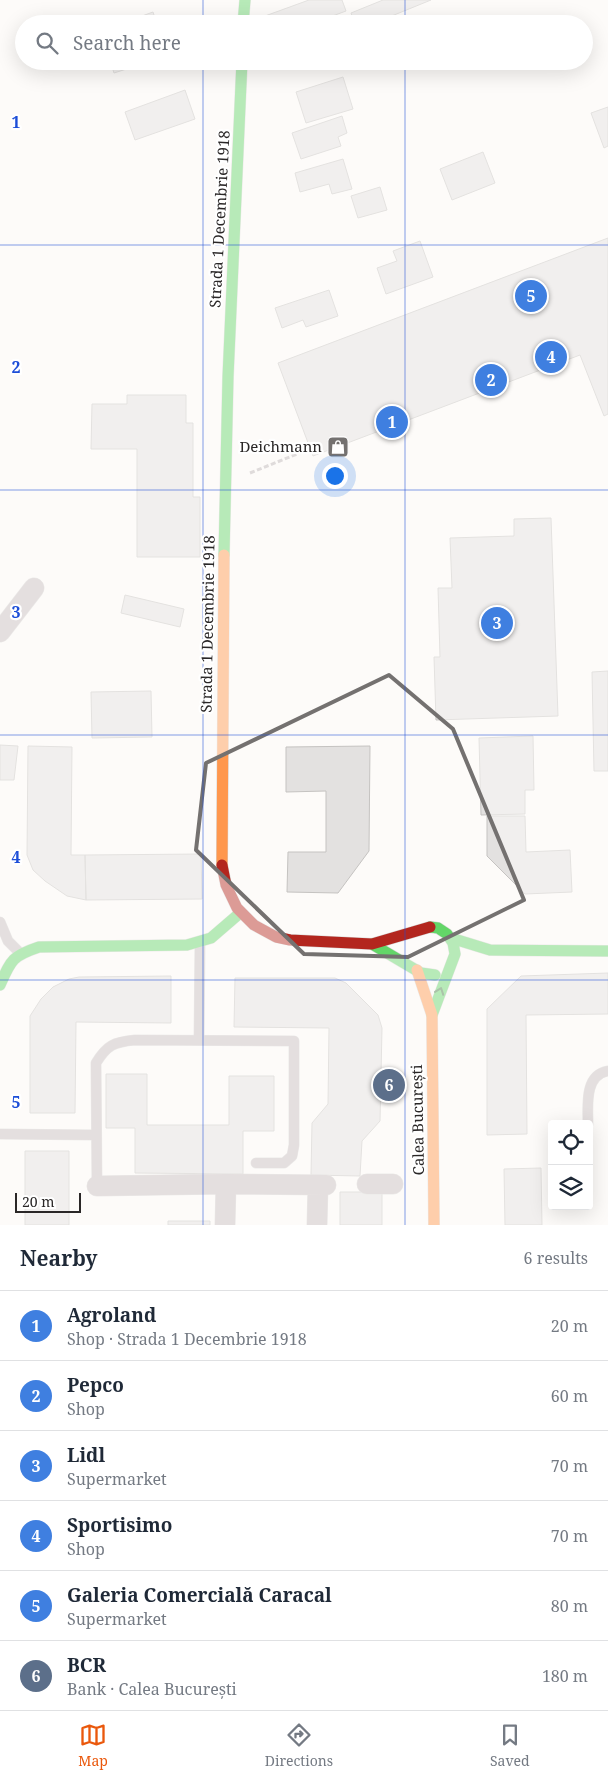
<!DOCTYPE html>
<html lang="en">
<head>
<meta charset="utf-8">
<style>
	:root { --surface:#fff; --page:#f2f2f3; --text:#1f2937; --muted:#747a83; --line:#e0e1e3; --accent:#ea580c }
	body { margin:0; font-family:"Noto Serif",serif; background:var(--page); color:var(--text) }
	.controls { position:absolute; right:15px; bottom:15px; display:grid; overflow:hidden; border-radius:5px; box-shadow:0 5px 20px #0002 }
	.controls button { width:45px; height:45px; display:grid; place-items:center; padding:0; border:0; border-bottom:1px solid var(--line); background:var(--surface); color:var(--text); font:25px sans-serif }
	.scale { position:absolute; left:15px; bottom:12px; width:66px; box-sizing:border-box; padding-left:5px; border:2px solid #2a2727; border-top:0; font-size:14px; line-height:18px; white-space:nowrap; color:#2a2727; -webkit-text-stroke:4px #fff; paint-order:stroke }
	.you { position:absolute; left:334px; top:475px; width:18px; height:18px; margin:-12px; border:4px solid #fff; border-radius:50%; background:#1a73e8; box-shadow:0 0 0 8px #1a73e833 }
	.badge { display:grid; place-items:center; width:32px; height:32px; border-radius:50%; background:var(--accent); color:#fff; font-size:16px; font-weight:700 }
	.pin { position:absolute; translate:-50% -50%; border:2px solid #fff; box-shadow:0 1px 5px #0006 }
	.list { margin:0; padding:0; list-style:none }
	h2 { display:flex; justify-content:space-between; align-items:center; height:65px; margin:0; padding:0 20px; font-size:21px }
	h2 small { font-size:16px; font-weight:400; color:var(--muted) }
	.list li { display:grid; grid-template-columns:32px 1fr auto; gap:15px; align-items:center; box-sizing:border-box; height:70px; padding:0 20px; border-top:1px solid var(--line) }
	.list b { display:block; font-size:19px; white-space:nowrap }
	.list p { margin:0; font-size:16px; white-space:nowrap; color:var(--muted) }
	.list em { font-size:16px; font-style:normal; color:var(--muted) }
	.icon { flex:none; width:28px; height:28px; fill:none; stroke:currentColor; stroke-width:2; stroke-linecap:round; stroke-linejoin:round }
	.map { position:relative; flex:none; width:608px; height:1225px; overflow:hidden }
	.search { position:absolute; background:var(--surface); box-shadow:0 5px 20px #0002; left:15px; right:15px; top:15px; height:55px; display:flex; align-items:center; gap:12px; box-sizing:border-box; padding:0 18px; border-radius:28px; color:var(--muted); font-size:19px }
	.sheet { height:485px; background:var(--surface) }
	nav { display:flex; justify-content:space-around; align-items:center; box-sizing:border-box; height:70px; border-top:1px solid var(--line); background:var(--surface); font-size:14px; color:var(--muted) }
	nav a { display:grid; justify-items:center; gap:2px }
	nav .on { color:var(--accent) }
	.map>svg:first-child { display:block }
	.building { fill:#e3e1e0; stroke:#c5c3c1 }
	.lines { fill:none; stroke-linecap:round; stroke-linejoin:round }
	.lane-casing { stroke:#d6d5d4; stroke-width:11 }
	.street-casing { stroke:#d6d5d4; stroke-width:21 }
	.fast-casing { stroke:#d6d5d4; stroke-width:12 }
	.slow-casing { stroke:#d6d5d4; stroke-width:12 }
	.jam-casing { stroke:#d6d5d4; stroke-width:12 }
	.path { stroke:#bbb4b5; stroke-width:3; stroke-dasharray:5 2.5; stroke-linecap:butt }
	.lane { stroke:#c6bcbe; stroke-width:10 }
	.street { stroke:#c6bcbe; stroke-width:20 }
	.fast { stroke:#63d668; stroke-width:11 }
	.slow { stroke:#ff974d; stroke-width:11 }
	.jam { stroke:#b3261e; stroke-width:11 }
	.oneway { stroke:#467e48 }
	.marked { fill:none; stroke:#747170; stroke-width:4; stroke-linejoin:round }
	.grid { fill:none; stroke:#1d4ed8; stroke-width:1; stroke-opacity:0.55 }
	.labels { text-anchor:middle; stroke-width:4.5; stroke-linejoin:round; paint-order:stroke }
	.street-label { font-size:15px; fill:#2a2727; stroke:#fff }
	.poi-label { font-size:15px; fill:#2a2727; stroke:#fff; text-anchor:end }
	.grid-label { font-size:16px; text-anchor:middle; font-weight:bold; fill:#1d4ed8; stroke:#fff; stroke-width:4.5; stroke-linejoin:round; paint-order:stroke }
</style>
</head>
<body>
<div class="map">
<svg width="608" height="1225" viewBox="0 0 608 1225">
	<rect width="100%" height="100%" fill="#fdfbf9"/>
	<path class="building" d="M 309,0 L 342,0 L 346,11 L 311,24 L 268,24 L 265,16 Z
		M 383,0 L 431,0 L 372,24 L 355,24 L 351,13 Z
		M 153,12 L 157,24 L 120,24 Z
		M 110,61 L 137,61 L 139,65 L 114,73 Z
		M 343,77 L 353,109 L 306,123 L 296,92 Z
		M 185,90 L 195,119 L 135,140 L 125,112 Z
		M 608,107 L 608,146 L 604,148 L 591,113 Z
		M 342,116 L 347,133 L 338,137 L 341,146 L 301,159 L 292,133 Z
		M 483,152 L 495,183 L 452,200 L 440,169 Z
		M 343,159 L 352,189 L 332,194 L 329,184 L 300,192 L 295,173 Z
		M 380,187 L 387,210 L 358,218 L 351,196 Z
		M 608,238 L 608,414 L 604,416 L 580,355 L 313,456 L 278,363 Z
		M 420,241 L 433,277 L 386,294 L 377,268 L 397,261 L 393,251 Z
		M 329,290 L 338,316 L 306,327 L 303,320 L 282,328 L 275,308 Z
		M 127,395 L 186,395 L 186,423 L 193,423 L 193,497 L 200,497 L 200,557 L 137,557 L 137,449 L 91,449 L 92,404 L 127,404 Z
		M 551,518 L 558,716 L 436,720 L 434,657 L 440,657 L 438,588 L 452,588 L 450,538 L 514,536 L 514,519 Z
		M 125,595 L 184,609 L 180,627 L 121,613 Z
		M 608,671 L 608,771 L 594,771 L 592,672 Z
		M 151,691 L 152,737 L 92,738 L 91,692 Z
		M 533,736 L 534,790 L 525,790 L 525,814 L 481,815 L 479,738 Z
		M 0,745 L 18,746 L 14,780 L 0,780 Z
		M 28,746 L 72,747 L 71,855 L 85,855 L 86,900 L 67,896 L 45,881 L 33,870 L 27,855 Z
		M 370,746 L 369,851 L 338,893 L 287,892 L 288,852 L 326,852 L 326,791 L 286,792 L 286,747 Z
		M 487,816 L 525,816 L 526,852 L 570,850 L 572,892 L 525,894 L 487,856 Z
		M 201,854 L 202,899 L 86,900 L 85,855 Z
		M 608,973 L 608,1014 L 526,1015 L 527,1134 L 487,1135 L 487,1009 L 521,976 Z
		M 171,976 L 171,1023 L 76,1022 L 75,1113 L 30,1113 L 30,1016 L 41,999 L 53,987 L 69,979 L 79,977 Z
		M 235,978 L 335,978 L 346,983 L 378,1015 L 382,1028 L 380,1121 L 362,1141 L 360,1176 L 311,1175 L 312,1123 L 328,1104 L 329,1028 L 234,1027 Z
		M 106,1074 L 147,1074 L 147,1125 L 229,1125 L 229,1076 L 274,1076 L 274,1131 L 243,1131 L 243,1174 L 135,1173 L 135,1128 L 106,1128 Z
		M 25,1151 L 69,1151 L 69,1225 L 25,1225 Z
		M 541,1168 L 542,1225 L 505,1225 L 504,1169 Z
		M 340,1192 L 382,1192 L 382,1225 L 340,1225 Z
		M 168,1221 L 210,1221 L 210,1225 L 168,1225 Z"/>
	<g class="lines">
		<g class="lane-casing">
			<path id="lane" d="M 0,922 L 8,941 L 19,952
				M 199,1040 L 200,943
				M 588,1124 C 588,1106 584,1075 608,1071
				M 0,1134 L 96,1135
				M 97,1188 L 96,1063 C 107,1045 114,1042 135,1040 L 294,1041 L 294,1145 L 292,1156 L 284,1163 L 256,1163"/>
		</g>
		<g class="street-casing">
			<path id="street" d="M 0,632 L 34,588
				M 226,1184 L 326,1185
				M 367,1184 L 393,1184
				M 97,1186 L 226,1184 L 225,1225
				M 317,1225 L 318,1185"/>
		</g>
		<g class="fast-casing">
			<path id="fast" d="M 243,24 L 245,0
				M 224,555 L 228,377 L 242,61
				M 430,927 L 438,928 L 447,934 L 453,943 L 455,954 L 432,1015
				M 451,938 L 490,950 L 608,951
				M 372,944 L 421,973 L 435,975
				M 0,985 C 11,960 12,956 39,947 L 187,945 L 211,938 L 240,913"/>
		</g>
		<g class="slow-casing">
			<path id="slow" d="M 222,865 L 224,555
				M 417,970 L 432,1015 L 434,1225"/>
		</g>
		<g class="jam-casing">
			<path id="jam" d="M 222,865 L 226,885 L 237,908 L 254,925 L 276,937 L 290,940 L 372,944 L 430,927"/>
		</g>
		<path class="path" d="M 250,473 L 297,454"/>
		<use href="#lane" class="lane"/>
		<use href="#street" class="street"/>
		<use href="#fast" class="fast"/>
		<use href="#slow" class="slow"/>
		<use href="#jam" class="jam"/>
	</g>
	<defs><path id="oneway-chevron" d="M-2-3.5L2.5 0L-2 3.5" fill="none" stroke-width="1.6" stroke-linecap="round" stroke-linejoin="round" transform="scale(1.25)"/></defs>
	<use class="oneway" href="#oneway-chevron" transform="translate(440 991) rotate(-70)"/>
	<path d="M0 0H608V1225H0ZM 389,675 L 453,729 L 524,900 L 408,957 L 304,954 L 196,850 L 206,763 Z" fill="#fdfbf9" fill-opacity=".55" fill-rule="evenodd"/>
	<path class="marked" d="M 389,675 L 453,729 L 524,900 L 408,957 L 304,954 L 196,850 L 206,763 Z"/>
	<path class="grid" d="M 203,0 L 203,24M 405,0 L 405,24M 203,61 L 203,1225M 405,61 L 405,1225M 0,245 L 608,245M 0,490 L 608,490M 0,735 L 608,735M 0,980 L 608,980"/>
	<defs>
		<g id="shop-square" transform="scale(1.125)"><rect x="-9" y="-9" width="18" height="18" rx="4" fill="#747170" stroke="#fff"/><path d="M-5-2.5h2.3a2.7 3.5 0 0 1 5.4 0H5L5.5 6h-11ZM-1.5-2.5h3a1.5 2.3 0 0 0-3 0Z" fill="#fff"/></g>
	</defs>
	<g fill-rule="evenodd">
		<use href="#shop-square" x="338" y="447"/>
	</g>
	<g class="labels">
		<g class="street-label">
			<text transform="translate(220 219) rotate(-87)" y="5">Strada 1 Decembrie 1918</text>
			<text transform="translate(208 624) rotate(-89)" y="5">Strada 1 Decembrie 1918</text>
			<text transform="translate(418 1120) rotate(-91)" y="5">Calea București</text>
		</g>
		<g class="poi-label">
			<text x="322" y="452">Deichmann</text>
		</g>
	</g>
	<g class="grid-label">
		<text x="16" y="128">1</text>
		<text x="16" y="373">2</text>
		<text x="16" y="618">3</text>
		<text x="16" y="863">4</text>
		<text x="16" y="1108">5</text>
	</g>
</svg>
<div class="controls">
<button><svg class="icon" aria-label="locate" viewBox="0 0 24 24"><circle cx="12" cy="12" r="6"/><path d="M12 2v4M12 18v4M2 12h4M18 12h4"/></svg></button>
<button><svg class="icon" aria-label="layers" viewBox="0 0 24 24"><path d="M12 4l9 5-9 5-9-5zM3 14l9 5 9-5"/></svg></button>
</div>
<div class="scale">20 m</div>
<div class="you"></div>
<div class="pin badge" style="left:392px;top:422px;background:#3f7fe0">1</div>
<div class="pin badge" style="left:491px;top:380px;background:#3f7fe0">2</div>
<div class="pin badge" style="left:497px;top:623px;background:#3f7fe0">3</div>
<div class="pin badge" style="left:551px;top:357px;background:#3f7fe0">4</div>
<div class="pin badge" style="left:531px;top:296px;background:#3f7fe0">5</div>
<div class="pin badge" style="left:389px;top:1085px;background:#5c6f8a">6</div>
<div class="search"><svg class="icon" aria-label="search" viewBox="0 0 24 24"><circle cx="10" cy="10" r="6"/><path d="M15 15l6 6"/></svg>Search here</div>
</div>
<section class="sheet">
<h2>Nearby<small>6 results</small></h2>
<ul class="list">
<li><span class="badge" style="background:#3f7fe0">1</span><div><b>Agroland</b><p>Shop · Strada 1 Decembrie 1918</p></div><em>20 m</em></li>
<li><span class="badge" style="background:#3f7fe0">2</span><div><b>Pepco</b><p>Shop</p></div><em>60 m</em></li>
<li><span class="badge" style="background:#3f7fe0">3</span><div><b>Lidl</b><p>Supermarket</p></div><em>70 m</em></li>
<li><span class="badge" style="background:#3f7fe0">4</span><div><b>Sportisimo</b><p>Shop</p></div><em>70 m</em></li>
<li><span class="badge" style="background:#3f7fe0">5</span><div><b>Galeria Comercială Caracal</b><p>Supermarket</p></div><em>80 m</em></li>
<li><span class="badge" style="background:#5c6f8a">6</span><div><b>BCR</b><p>Bank · Calea București</p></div><em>180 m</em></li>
</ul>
</section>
<nav>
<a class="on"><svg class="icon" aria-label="map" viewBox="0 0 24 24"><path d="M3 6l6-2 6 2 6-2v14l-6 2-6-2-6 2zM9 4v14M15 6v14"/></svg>Map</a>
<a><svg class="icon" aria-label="directions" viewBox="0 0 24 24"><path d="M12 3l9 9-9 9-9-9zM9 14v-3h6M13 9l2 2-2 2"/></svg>Directions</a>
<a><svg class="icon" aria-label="saved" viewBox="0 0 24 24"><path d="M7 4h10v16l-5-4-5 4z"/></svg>Saved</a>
</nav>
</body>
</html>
